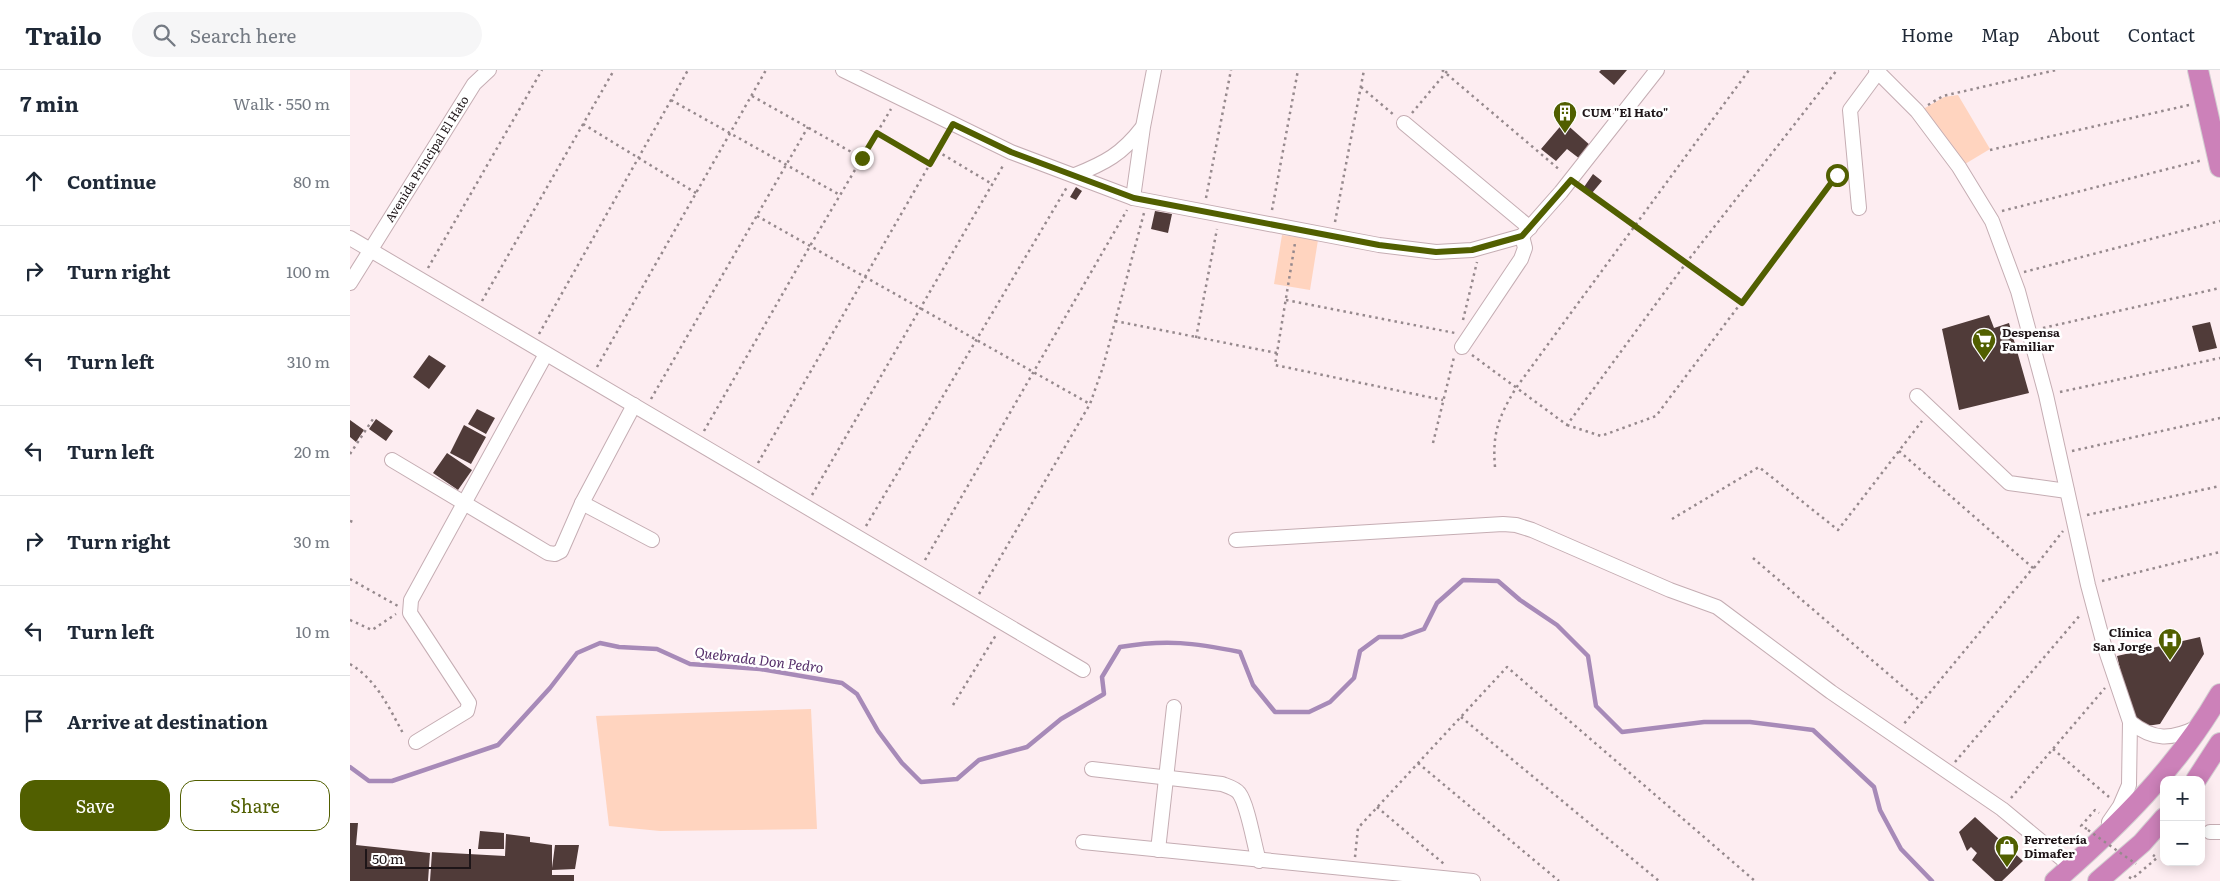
<!DOCTYPE html>
<html lang="en">
<head>
<meta charset="utf-8">
<style>
	:root { --surface:#fff; --page:#f6f6f7; --text:#1f2937; --muted:#747a83; --line:#e0e1e3; --accent:#515f00 }
	body { margin:0; font-family:Literata,serif; background:var(--page); color:var(--text) }
	.controls { position:absolute; right:15px; bottom:15px; display:grid; overflow:hidden; border-radius:10px; box-shadow:0 2px 12px #0003 }
	.controls button { width:45px; height:45px; display:grid; place-items:center; padding:0; border:0; border-bottom:1px solid var(--line); background:var(--surface); color:var(--text); font:25px sans-serif }
	.scale { position:absolute; left:15px; bottom:12px; width:106px; box-sizing:border-box; padding-left:5px; border:2px solid #1e1518; border-top:0; font-size:14px; line-height:18px; white-space:nowrap; color:#1e1518; -webkit-text-stroke:4px #fff; paint-order:stroke }
	.stop { position:absolute; width:15px; height:15px; margin:-11px; border:4px solid #515f00; border-radius:50%; background:#fff }
	.stop.end { background:#515f00; border-color:#fff; box-shadow:0 1px 5px #0008 }
	.list { margin:0; padding:0; list-style:none }
	h2 { display:flex; justify-content:space-between; align-items:center; height:65px; margin:0; padding:0 20px; font-size:21px }
	h2 small { font-size:16px; font-weight:400; color:var(--muted) }
	.list li { display:grid; grid-template-columns:32px 1fr auto; gap:15px; align-items:center; box-sizing:border-box; height:90px; padding:0 20px; border-top:1px solid var(--line) }
	.list b { display:block; font-size:19px; white-space:nowrap }
	.list em { font-size:16px; font-style:normal; color:var(--muted) }
	.actions { display:flex; gap:10px; padding:15px 20px }
	.actions a { flex:1; padding:11px 0; border:1px solid var(--accent); border-radius:15px; text-align:center; font-size:18px; color:var(--accent) }
	.actions .main { background:var(--accent); color:#fff }
	.icon { flex:none; width:28px; height:28px; fill:none; stroke:currentColor; stroke-width:2; stroke-linecap:round; stroke-linejoin:round }
	.map { position:relative; flex:none; width:1870px; height:811px; overflow:hidden }
	header { display:flex; align-items:center; gap:30px; box-sizing:border-box; height:70px; padding:0 25px; background:var(--surface); border-bottom:1px solid var(--line) }
	header strong { font-size:24px }
	nav { display:flex; gap:28px; margin-inline-start:auto; font-size:18px }
	.search { width:350px; height:45px; background:var(--page); display:flex; align-items:center; gap:12px; box-sizing:border-box; padding:0 18px; border-radius:28px; color:var(--muted); font-size:19px }
	main { display:flex }
	aside { flex:1; background:var(--surface) }
	.map>svg:first-child { display:block }
	.green { fill:#ffd4bf }
	.lines { fill:none; stroke-linecap:round; stroke-linejoin:round }
	.stream { stroke:#a78ab8; stroke-width:4.5 }
	.building { fill:#503b39 }
	.minor-casing { stroke:#c5adb3; stroke-width:16 }
	.highway-casing { stroke:#d2d0d1; stroke-width:22 }
	.path { stroke:#96898d; stroke-width:2.5; stroke-dasharray:2.5 4; stroke-linecap:butt }
	.minor { stroke:#fff; stroke-width:14 }
	.highway { stroke:#cc81b9; stroke-width:20 }
	.path-bridge { stroke:#96898d; stroke-width:2.5; stroke-dasharray:2.5 4; stroke-linecap:butt }
	.route { stroke:#515f00; stroke-width:6 }
	.labels { text-anchor:middle; stroke-width:5; stroke-linejoin:round; paint-order:stroke }
	.poi-label { font-size:12px; font-weight:bold; fill:#1e1518; stroke:#fff; text-anchor:start }
	.street-label { font-size:12px; fill:#1e1518; stroke:#fff }
	.water-label { font-size:14px; font-style:italic; fill:#542e69; stroke:#fff }
</style>
</head>
<body>
<header>
<strong>Trailo</strong>
<div class="search"><svg class="icon" aria-label="search" viewBox="0 0 24 24"><circle cx="10" cy="10" r="6"/><path d="M15 15l6 6"/></svg>Search here</div>
<nav><a>Home</a><a>Map</a><a>About</a><a>Contact</a></nav>
</header>
<main>
<aside>
<h2>7 min<small>Walk · 550 m</small></h2>
<ul class="list">
<li><svg class="icon" aria-label="ahead" viewBox="0 0 24 24"><path d="M12 20V5M6 11l6-6 6 6"/></svg><div><b>Continue</b></div><em>80 m</em></li>
<li><svg class="icon" aria-label="right" viewBox="0 0 24 24"><path d="M7 20v-9h11M14 6l5 5-5 5"/></svg><div><b>Turn right</b></div><em>100 m</em></li>
<li><svg class="icon" aria-label="left" viewBox="0 0 24 24"><path d="M17 20v-9H6M10 6l-5 5 5 5"/></svg><div><b>Turn left</b></div><em>310 m</em></li>
<li><svg class="icon" aria-label="left" viewBox="0 0 24 24"><path d="M17 20v-9H6M10 6l-5 5 5 5"/></svg><div><b>Turn left</b></div><em>20 m</em></li>
<li><svg class="icon" aria-label="right" viewBox="0 0 24 24"><path d="M7 20v-9h11M14 6l5 5-5 5"/></svg><div><b>Turn right</b></div><em>30 m</em></li>
<li><svg class="icon" aria-label="left" viewBox="0 0 24 24"><path d="M17 20v-9H6M10 6l-5 5 5 5"/></svg><div><b>Turn left</b></div><em>10 m</em></li>
<li><svg class="icon" aria-label="arrive" viewBox="0 0 24 24"><path d="M6 21V4h12l-3 4 3 4H6"/></svg><div><b>Arrive at destination</b></div></li>
</ul>
<div class="actions"><a class="main">Save</a><a>Share</a></div>
</aside>
<div class="map">
<svg width="1870" height="811" viewBox="0 0 1870 811">
	<rect width="100%" height="100%" fill="#fdedf1"/>
	<path class="green" d="M 1608,25 L 1640,79 L 1610,97 L 1568,42 L 1594,27 Z
		M 932,165 L 968,170 L 960,220 L 924,214 Z
		M 461,639 L 467,759 L 310,761 L 259,756 L 246,646 Z"/>
	<g class="lines">
		<path class="stream" d="M 0,697 L 19,711 L 42,711 L 148,675 L 200,618 L 227,583 L 250,573 L 269,577 L 307,579 L 340,594 L 410,599 L 492,613 L 507,624 L 528,661 L 552,693 L 571,712 L 607,709 L 629,690 L 677,677 L 711,649 L 754,624 L 752,607 L 770,577 C 817,569 844,573 890,582 L 903,615 L 925,642 L 959,642 L 980,632 L 1004,608 L 1010,581 L 1029,567 L 1052,567 L 1074,559 L 1087,533 L 1113,510 L 1148,511 L 1170,530 L 1207,555 L 1238,586 L 1246,636 L 1272,662 L 1354,652 L 1400,652 L 1463,660 L 1524,717 L 1530,740 L 1551,779 L 1582,811"/>
	</g>
	<path class="building" d="M 1251,0 L 1277,0 L 1264,15 L 1249,2 Z
		M 1214,52 L 1241,76 L 1230,89 L 1217,79 L 1206,91 L 1191,79 Z
		M 1243,104 L 1252,111 L 1242,123 L 1234,117 Z
		M 726,117 L 732,121 L 726,130 L 720,127 Z
		M 805,141 L 822,144 L 818,163 L 801,159 Z
		M 1639,245 L 1644,258 L 1659,253 L 1679,323 L 1609,340 L 1592,259 Z
		M 1860,252 L 1867,278 L 1849,282 L 1842,256 Z
		M 79,285 L 96,296 L 79,319 L 63,307 Z
		M 127,339 L 145,348 L 136,364 L 118,354 Z
		M 26,349 L 43,361 L 36,371 L 19,359 Z
		M 0,350 L 14,360 L 6,372 L 0,367 Z
		M 114,355 L 136,367 L 121,394 L 100,383 Z
		M 97,383 L 122,400 L 108,420 L 83,403 Z
		M 1850,567 L 1854,584 L 1810,654 L 1790,657 L 1782,650 L 1767,586 Z
		M 1625,747 L 1673,791 L 1652,811 L 1645,811 L 1622,790 L 1627,783 L 1621,777 L 1617,781 L 1609,762 Z
		M 0,753 L 8,753 L 6,775 L 80,783 L 78,811 L 0,811 Z
		M 130,761 L 154,763 L 154,779 L 128,779 Z
		M 156,764 L 180,767 L 180,772 L 202,775 L 202,798 L 205,775 L 229,775 L 225,799 L 202,800 L 202,805 L 224,805 L 224,811 L 80,811 L 82,782 L 155,786 Z"/>
	<g class="lines">
		<g class="minor-casing">
			<g id="minor">
				<path d="M 493,0 L 661,82 L 783,128 L 1029,175 L 1086,182 L 1122,180 L 1172,166 L 1211,122 L 1307,0"/>
				<path d="M 1526,0 L 1567,41 L 1609,97 L 1642,151 L 1668,221 L 1696,325 L 1738,515 L 1754,575 L 1780,652 L 1779,715 L 1770,736 L 1759,752"/>
				<path d="M 1054,53 L 1180,158"/>
				<path d="M 725,105 C 755,93 772,84 792,58"/>
				<path d="M 783,128 L 793,57 L 804,0"/>
				<path d="M 1509,138 L 1500,40 L 1528,2"/>
				<path d="M 0,168 L 733,600"/>
				<path id="s1" d="M 0,213 L 124,14 L 139,0"/>
				<path d="M 1112,277 L 1171,189 L 1175,178 L 1172,166"/>
				<path d="M 1567,326 L 1659,413 L 1717,421"/>
				<path d="M 42,390 L 198,483 L 205,484 L 211,481 L 232,433 L 284,335"/>
				<path d="M 232,433 L 302,470"/>
				<path d="M 886,470 L 1153,454 L 1166,455 L 1182,460 L 1320,520 L 1367,537 L 1481,622 L 1652,739 L 1722,797"/>
				<path d="M 1780,652 C 1804,671 1821,670 1848,657"/>
				<path d="M 66,672 L 117,641 L 119,633 L 60,543 L 61,530 L 196,284"/>
				<path d="M 742,699 L 872,714 C 877,716 885,718 889,723 C 898,735 904,775 909,791"/>
				<path d="M 1860,762 L 1870,762"/>
				<path d="M 733,772 L 1123,811"/>
				<path d="M 808,780 L 824,637"/>
			</g>
		</g>
		<g class="highway-casing">
			<path id="highway" d="M 1848,0 L 1870,97
				M 1846,710 L 1870,673
				M 1705,811 C 1768,756 1828,697 1870,624
				M 1748,811 L 1792,773 L 1814,748"/>
		</g>
		<path class="path" d="M 1092,0 L 1211,101
			M 1011,17 L 1044,45
			M 402,26 L 512,88
			M 321,30 L 490,125
			M 1578,35 L 1593,26 L 1706,0
			M 1062,43 L 1098,0
			M 233,54 L 346,123
			M 527,63 L 579,94
			M 1640,80 L 1839,35
			M 587,81 L 642,114
			M 1231,117 L 1392,233
			M 856,128 L 881,0
			M 922,140 L 948,0
			M 1652,141 L 1853,90
			M 407,146 L 740,334
			M 985,152 L 1014,0
			M 78,198 L 192,0
			M 1674,202 L 1870,151
			M 936,230 L 1105,263
			M 132,231 L 264,0
			M 1113,250 L 1127,192
			M 765,251 L 927,283 L 945,173
			M 1693,258 L 1870,218
			M 189,264 L 338,0
			M 846,268 L 867,159
			M 927,283 L 925,295 L 1093,330
			M 1122,285 L 1217,355 L 1336,193 L 1487,0
			M 247,297 L 416,0
			M 1710,322 L 1870,288
			M 301,329 L 458,57
			M 1217,355 L 1251,366 L 1306,346 L 1487,105
			M 354,361 L 460,176 L 541,39
			M 1083,373 L 1104,287
			M 1549,381 L 1683,498 L 1553,655
			M 1722,381 L 1870,348
			M 0,384 L 23,349
			M 408,393 L 596,66
			M 1145,397 C 1142,363 1149,346 1166,318 L 1399,0
			M 462,425 L 654,94
			M 1737,445 L 1870,416
			M 1322,449 L 1409,397 L 1488,460 L 1572,351
			M 0,451 L 3,452
			M 516,456 L 717,117
			M 1403,488 L 1572,633
			M 575,490 L 777,140
			M 1684,498 L 1713,461
			M 0,509 L 48,536
			M 1752,511 L 1870,482
			M 629,524 L 740,334 L 753,297 L 794,143
			M 0,550 L 22,560 L 46,544
			M 0,594 C 27,610 39,638 54,665
			M 603,635 L 646,565
			M 1111,647 L 1309,811
			M 1703,679 L 1759,727
			M 1605,692 L 1731,544
			M 1068,693 L 1209,811
			M 1661,728 L 1755,618
			M 1027,737 L 1094,794
			M 1737,759 L 1731,756 L 1745,740 L 1749,743
			M 1005,787 L 1008,758 L 1157,597 L 1405,811
			M 1779,807 L 1782,809 L 1807,788 L 1803,785"/>
		<use href="#minor" class="minor"/>
		<use href="#highway" class="highway"/>
		<path class="path-bridge" d="M 1738,760 L 1786,794"/>
	</g>
	<g class="lines">
		<path class="route" d="M 512,88 L 527,63 L 580,94 L 603,54 L 661,82 L 784,128 L 1029,175 L 1086,182 L 1122,180 L 1172,166 L 1221,110 L 1392,233 L 1487,105"/>
	</g>
	<defs>
		<g id="building-pin" transform="scale(1.25)"><path d="M0 17L-7.5 6A9.5 9.5 0 1 1 7.5 6Z" fill="#515f00" stroke="#fff"/><path d="M-4-6H4V6H1V3H-1V6H-4ZM-2.5-4.3h1.7v1.8h-1.7ZM.8-4.3h1.7v1.8H.8ZM-2.5-1h1.7V.8h-1.7ZM.8-1h1.7V.8H.8Z" fill="#fff"/></g>
		<g id="supermarket-pin" transform="scale(1.25)"><path d="M0 17L-7.5 6A9.5 9.5 0 1 1 7.5 6Z" fill="#515f00" stroke="#fff"/><path d="M-6-5.5h2.5l.6 2H6L4.5 2H-2.5L-4.4-4H-6ZM-1.5 3.2a1.3 1.3 0 1 0 .1 0ZM3 3.2a1.3 1.3 0 1 0 .1 0Z" fill="#fff"/></g>
		<g id="hospital-pin" transform="scale(1.25)"><path d="M0 17L-7.5 6A9.5 9.5 0 1 1 7.5 6Z" fill="#515f00" stroke="#fff"/><path d="M-5-5h3v3.5h4V-5h3V5h-3V1.5h-4V5h-3Z" fill="#fff"/></g>
		<g id="shop-pin" transform="scale(1.25)"><path d="M0 17L-7.5 6A9.5 9.5 0 1 1 7.5 6Z" fill="#515f00" stroke="#fff"/><path d="M-5-2.5h2.3a2.7 3.5 0 0 1 5.4 0H5L5.5 6h-11ZM-1.5-2.5h3a1.5 2.3 0 0 0-3 0Z" fill="#fff"/></g>
	</defs>
	<g fill-rule="evenodd">
		<use href="#building-pin" x="1215" y="43"/>
		<use href="#supermarket-pin" x="1634" y="270"/>
		<use href="#hospital-pin" x="1820" y="570"/>
		<use href="#shop-pin" x="1657" y="777"/>
	</g>
	<g class="labels">
		<g class="poi-label">
			<text x="1232" y="47">CUM "El Hato"</text>
			<text x="1652" y="267">Despensa<tspan x="1652" dy="14">Familiar</tspan></text>
			<text x="1802" y="567" text-anchor="end">Clínica<tspan x="1802" dy="14">San Jorge</tspan></text>
			<text x="1674" y="774">Ferretería<tspan x="1674" dy="14">Dimafer</tspan></text>
		</g>
		<g class="street-label">
			<text dy="4" stroke="none"><textPath href="#s1" startOffset="146">Avenida Principal El Hato</textPath></text>
		</g>
		<g class="water-label">
			<text transform="translate(409 590) rotate(7)" y="5">Quebrada Don Pedro</text>
		</g>
	</g>
</svg>
<div class="controls">
<button>+</button>
<button>−</button>
</div>
<div class="scale">50 m</div>
<div class="stop" style="left:1487px;top:105px"></div>
<div class="stop end" style="left:512px;top:88px"></div>
</div>
</main>
</body>
</html>
